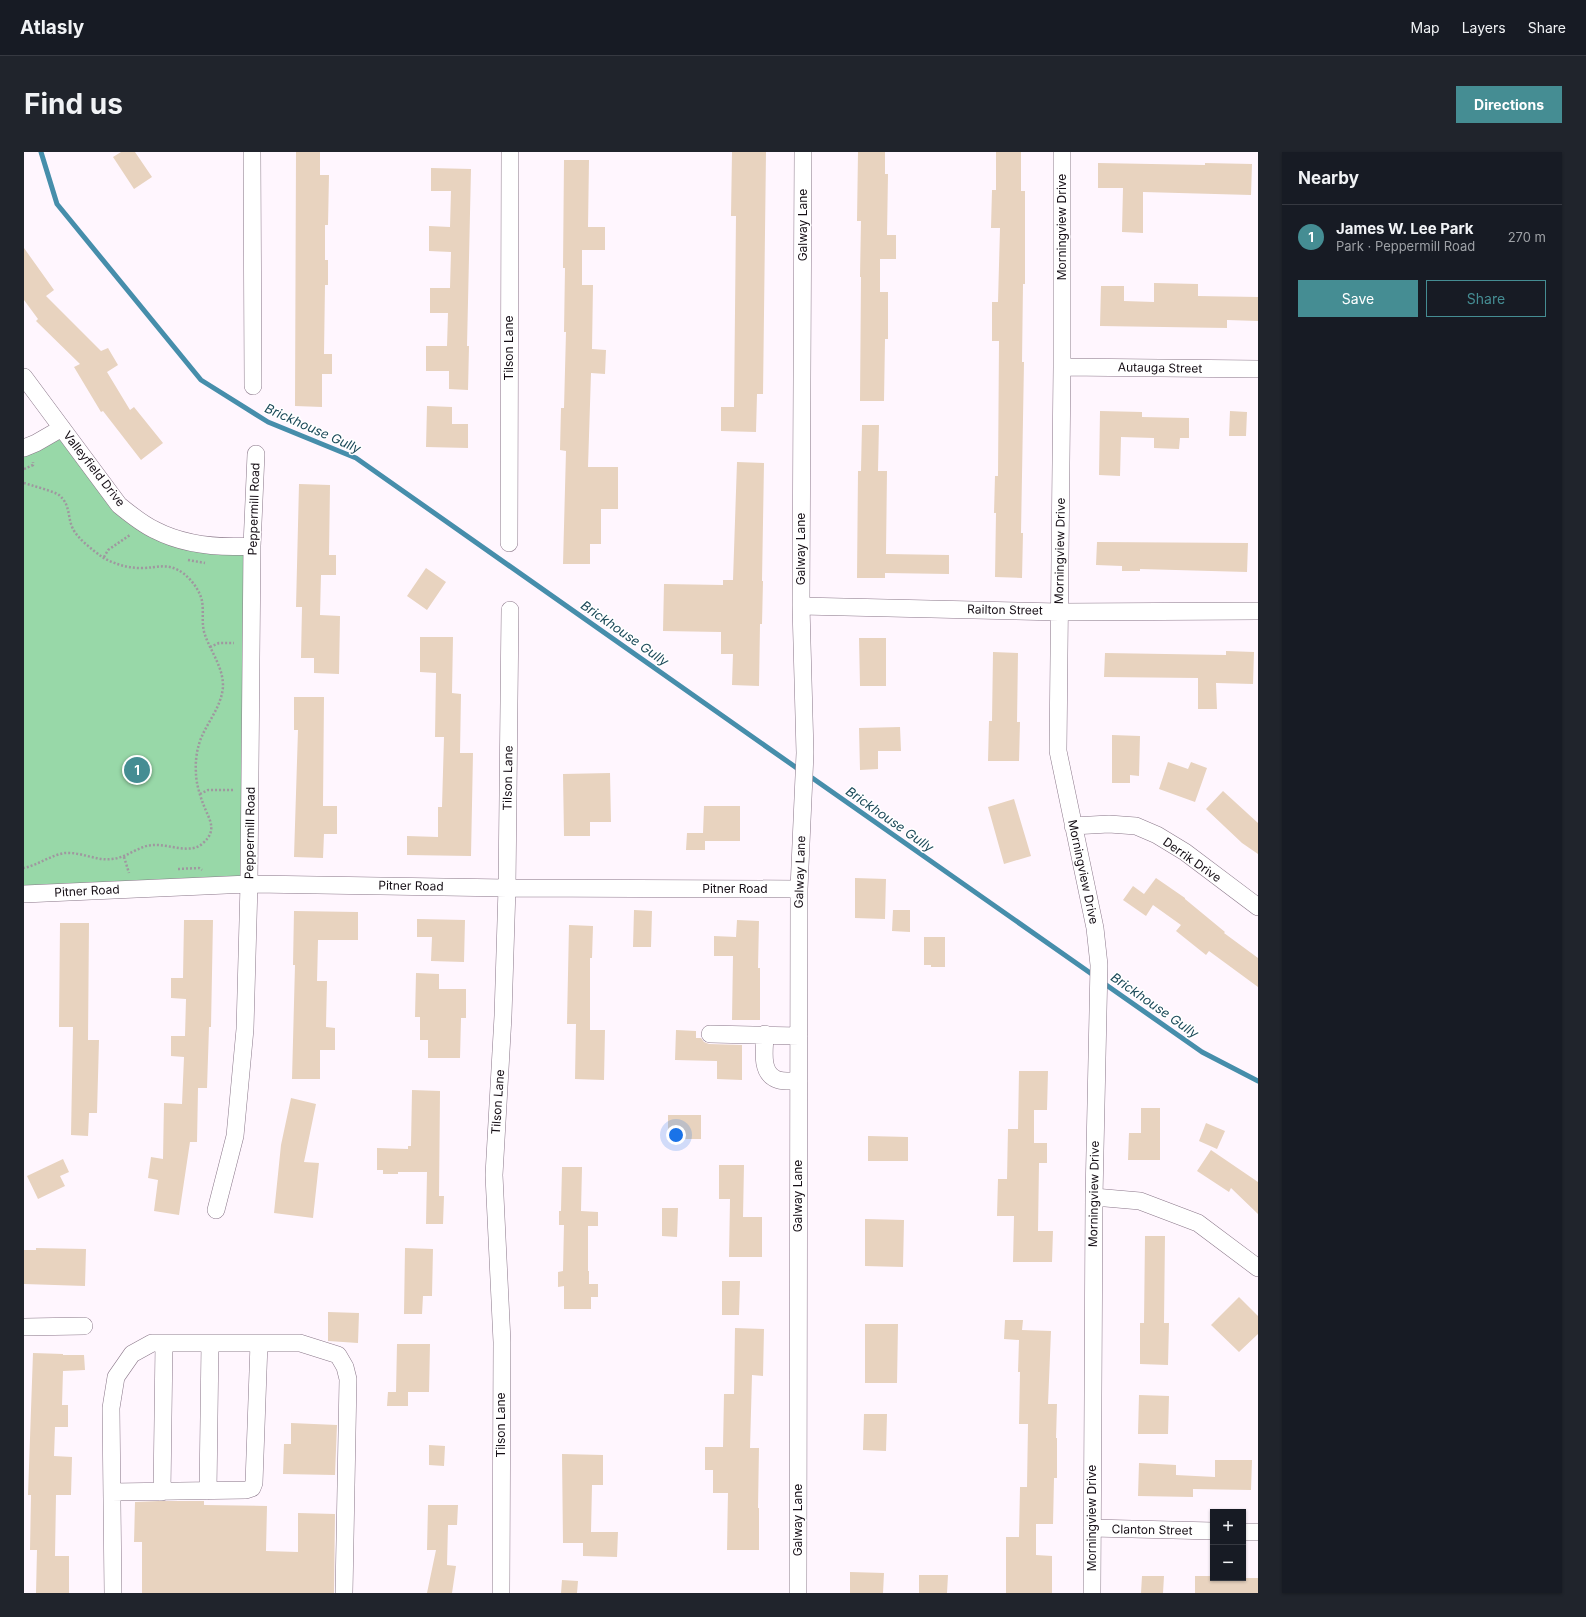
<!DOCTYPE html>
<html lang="en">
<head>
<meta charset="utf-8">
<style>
	:root { --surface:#171b24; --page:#20242c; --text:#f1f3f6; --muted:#9ea1a6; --line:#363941; --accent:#458d93 }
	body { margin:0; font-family:Inter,sans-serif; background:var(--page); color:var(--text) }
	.controls { position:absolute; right:12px; bottom:12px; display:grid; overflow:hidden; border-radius:0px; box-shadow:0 1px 3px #0004 }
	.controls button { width:36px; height:36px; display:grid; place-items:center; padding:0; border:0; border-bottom:1px solid var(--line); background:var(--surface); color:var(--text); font:20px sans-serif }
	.you { position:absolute; left:652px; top:983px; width:14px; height:14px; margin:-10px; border:3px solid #fff; border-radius:50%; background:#1a73e8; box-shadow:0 0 0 6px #1a73e833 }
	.badge { display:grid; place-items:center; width:26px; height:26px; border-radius:50%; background:var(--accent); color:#fff; font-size:13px; font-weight:700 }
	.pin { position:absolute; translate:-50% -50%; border:2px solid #fff; box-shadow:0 1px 4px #0006 }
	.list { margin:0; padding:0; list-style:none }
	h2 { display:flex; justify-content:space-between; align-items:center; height:52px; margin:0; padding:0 16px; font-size:17px }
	h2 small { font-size:13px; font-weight:400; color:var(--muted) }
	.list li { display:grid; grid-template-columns:26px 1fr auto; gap:12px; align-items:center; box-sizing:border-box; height:64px; padding:0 16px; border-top:1px solid var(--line) }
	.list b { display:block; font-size:15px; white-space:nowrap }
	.list p { margin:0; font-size:13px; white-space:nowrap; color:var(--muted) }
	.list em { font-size:13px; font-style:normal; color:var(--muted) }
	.actions { display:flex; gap:8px; padding:12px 16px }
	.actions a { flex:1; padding:9px 0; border:1px solid var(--accent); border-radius:0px; text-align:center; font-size:14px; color:var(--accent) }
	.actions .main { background:var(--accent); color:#fff }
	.map { position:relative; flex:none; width:1234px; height:1441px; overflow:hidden; border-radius:0px }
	header { display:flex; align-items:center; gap:24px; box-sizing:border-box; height:56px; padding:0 20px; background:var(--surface); border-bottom:1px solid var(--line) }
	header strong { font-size:19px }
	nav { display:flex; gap:22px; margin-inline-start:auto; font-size:14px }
	.intro { display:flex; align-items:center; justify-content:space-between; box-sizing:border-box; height:96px; padding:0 24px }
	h1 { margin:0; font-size:28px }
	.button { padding:10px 18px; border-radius:0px; background:var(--accent); color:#fff; font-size:14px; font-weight:700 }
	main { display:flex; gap:24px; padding:0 24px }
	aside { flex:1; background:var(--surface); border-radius:0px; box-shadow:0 1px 3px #0004 }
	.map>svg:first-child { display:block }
	.green { fill:#98d8a8 }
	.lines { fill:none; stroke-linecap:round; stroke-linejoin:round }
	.stream { stroke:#468eab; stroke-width:5 }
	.building { fill:#e8d3bf }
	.minor-casing { stroke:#8a7789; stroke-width:18 }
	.path { stroke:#9f979f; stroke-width:2.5; stroke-dasharray:2 2; stroke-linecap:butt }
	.minor { stroke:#fff; stroke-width:17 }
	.labels { text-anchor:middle; stroke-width:3; stroke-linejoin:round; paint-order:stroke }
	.street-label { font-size:12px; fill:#160f16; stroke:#fff }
	.water-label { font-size:13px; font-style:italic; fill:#1b4959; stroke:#fff }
</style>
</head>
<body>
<header>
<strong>Atlasly</strong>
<nav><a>Map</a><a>Layers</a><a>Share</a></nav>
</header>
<div class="intro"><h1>Find us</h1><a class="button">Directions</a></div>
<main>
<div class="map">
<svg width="1234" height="1441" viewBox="0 0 1234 1441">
	<rect width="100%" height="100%" fill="#fff6fe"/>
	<path class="green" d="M 38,276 L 95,353 L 131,378 L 228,394 L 225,732 L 0,742 L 0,296 Z"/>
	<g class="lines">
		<path class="stream" d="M 17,0 L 33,52 L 177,228 L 244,270 L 332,306 L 777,619
			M 784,623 L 1072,825
			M 1078,830 L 1178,900 L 1234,929"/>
	</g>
	<path class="building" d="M 97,0 L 111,0 L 128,25 L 110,37 L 89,5 Z
		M 272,0 L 296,0 L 296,23 L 305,23 L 304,73 L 301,73 L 301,108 L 304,108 L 304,133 L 301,133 L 300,202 L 308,202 L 308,222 L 298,222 L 298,255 L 271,254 Z
		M 708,0 L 742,0 L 739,242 L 733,242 L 732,280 L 697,279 L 697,255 L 710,255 L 712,64 L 707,64 Z
		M 834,0 L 861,0 L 861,22 L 864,22 L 863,83 L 872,83 L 872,107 L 856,107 L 856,140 L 864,140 L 864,187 L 861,187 L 860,249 L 836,249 L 837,125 L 836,125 L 837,69 L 833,69 Z
		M 972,0 L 997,0 L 997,39 L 1001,39 L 1001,132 L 999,132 L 998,210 L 1000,210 L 997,381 L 999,381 L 998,426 L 971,425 L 972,361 L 970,361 L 971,324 L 974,324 L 975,189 L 968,189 L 968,150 L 974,150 L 976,76 L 967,76 L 968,38 L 972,38 Z
		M 540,8 L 565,8 L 564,75 L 581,75 L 581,98 L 558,98 L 558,133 L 569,133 L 568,197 L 582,198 L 581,222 L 567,221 L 564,315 L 594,315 L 594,357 L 577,357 L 577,392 L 566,392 L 566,412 L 539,412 L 542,299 L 536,298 L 537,256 L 540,256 L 542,180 L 540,180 L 541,116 L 539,116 Z
		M 1074,11 L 1181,13 L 1181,11 L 1228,12 L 1227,43 L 1119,40 L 1119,81 L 1098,80 L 1099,36 L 1074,36 Z
		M 407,16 L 447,17 L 443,194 L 445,194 L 444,238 L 425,237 L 425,219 L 402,219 L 402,194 L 423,194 L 424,161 L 406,161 L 406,136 L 426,136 L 427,100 L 405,99 L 405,74 L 426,75 L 427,39 L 407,39 Z
		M 0,96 L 30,138 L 22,144 L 77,199 L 84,196 L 94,213 L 83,220 L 106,258 L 110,255 L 139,291 L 117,308 L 79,259 L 77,260 L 50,215 L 56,212 L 12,169 L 14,167 L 0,148 Z
		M 1130,131 L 1174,132 L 1174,144 L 1234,145 L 1234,169 L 1203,168 L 1203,176 L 1076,174 L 1077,134 L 1100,134 L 1100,149 L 1130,150 Z
		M 403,254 L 428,255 L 428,272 L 444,272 L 444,296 L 402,295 Z
		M 1076,259 L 1118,260 L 1118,265 L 1165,266 L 1165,286 L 1156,286 L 1155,297 L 1130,296 L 1130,286 L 1097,285 L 1096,324 L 1075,323 Z
		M 1206,259 L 1223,260 L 1222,284 L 1205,284 Z
		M 838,273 L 855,273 L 854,319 L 863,319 L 862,402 L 925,403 L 925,422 L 861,421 L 861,426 L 833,426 L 834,319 L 837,319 Z
		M 713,310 L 740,311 L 738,429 L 739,429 L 738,472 L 736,472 L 735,534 L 708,533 L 709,502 L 697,502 L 697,480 L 639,479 L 640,432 L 699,433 L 699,428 L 709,428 Z
		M 275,332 L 306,333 L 305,403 L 312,403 L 312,423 L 297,423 L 296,463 L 316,464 L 315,522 L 290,521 L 290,506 L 277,506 L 278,455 L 272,455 Z
		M 1073,390 L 1224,391 L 1223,420 L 1116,417 L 1116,419 L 1098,419 L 1098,414 L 1072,413 Z
		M 402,416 L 422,430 L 403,458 L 383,444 Z
		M 396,485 L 429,485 L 428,541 L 437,542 L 436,601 L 449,601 L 447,704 L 383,703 L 383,684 L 414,685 L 414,655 L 418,655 L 420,585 L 411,585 L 412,521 L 396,520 Z
		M 835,486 L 862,486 L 862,534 L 836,534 Z
		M 1202,499 L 1230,500 L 1229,532 L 1192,531 L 1193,557 L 1174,557 L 1174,526 L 1080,525 L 1081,501 L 1202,503 Z
		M 969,500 L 994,501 L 993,570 L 996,570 L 995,609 L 964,609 L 965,569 L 968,569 Z
		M 270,545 L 300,545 L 299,654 L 313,654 L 313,682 L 300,682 L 299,706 L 270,705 L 274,578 L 270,578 Z
		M 876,575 L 877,599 L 854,599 L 854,617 L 836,618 L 835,576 Z
		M 1088,583 L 1116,584 L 1115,624 L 1106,623 L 1106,631 L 1088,631 Z
		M 1144,610 L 1164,617 L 1167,610 L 1183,616 L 1171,650 L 1135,637 Z
		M 586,621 L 587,670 L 566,670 L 566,684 L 540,684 L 539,622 Z
		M 1199,639 L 1234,671 L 1234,702 L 1218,691 L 1182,657 Z
		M 990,647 L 1007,704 L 980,712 L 964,655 Z
		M 680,654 L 716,654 L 716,689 L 681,689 L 681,698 L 662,698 L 663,681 L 679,681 Z
		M 831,726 L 862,727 L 861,767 L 831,766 Z
		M 1132,726 L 1161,746 L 1161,747 L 1201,780 L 1200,781 L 1234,806 L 1234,835 L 1185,799 L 1182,803 L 1152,779 L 1157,773 L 1129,753 L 1122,764 L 1099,748 L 1109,734 L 1120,742 Z
		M 610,758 L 628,759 L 627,795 L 609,795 Z
		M 869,758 L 886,758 L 886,780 L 868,779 Z
		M 270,759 L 334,760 L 334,788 L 294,788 L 293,829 L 303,829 L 302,875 L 311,876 L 311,898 L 296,898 L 296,927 L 268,927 L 271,813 L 269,813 Z
		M 393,767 L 441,768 L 440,810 L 407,809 L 408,785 L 393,785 Z
		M 160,768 L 189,768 L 187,875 L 185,875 L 183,936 L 174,936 L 173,990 L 166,990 L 155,1063 L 130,1059 L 134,1028 L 124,1026 L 127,1005 L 139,1007 L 140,951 L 158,952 L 160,905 L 147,904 L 147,884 L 161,884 L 162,847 L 147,846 L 147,826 L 159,826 Z
		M 713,768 L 735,769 L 734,816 L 736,816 L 736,868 L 708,868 L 709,804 L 690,804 L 690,784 L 712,785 Z
		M 36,771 L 65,771 L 64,888 L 75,888 L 73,961 L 65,961 L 64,984 L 47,983 L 49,875 L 35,875 Z
		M 545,773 L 569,774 L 568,806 L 566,806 L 566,878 L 581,878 L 580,928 L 551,927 L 552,872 L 543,872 Z
		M 900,785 L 921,785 L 921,815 L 907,815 L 907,813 L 900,813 Z
		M 392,821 L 415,822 L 415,837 L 442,837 L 442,866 L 437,866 L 436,906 L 404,906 L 404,888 L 396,888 L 396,865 L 391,865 Z
		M 652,878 L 672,879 L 672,886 L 677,886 L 680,890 L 685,892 L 718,893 L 718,928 L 693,927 L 693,909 L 651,908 Z
		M 995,919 L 1024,919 L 1023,958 L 1010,958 L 1010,991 L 1023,991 L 1023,1011 L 1015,1011 L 1014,1079 L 1029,1079 L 1028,1110 L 989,1110 L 990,1064 L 973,1064 L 974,1027 L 983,1027 L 984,977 L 994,977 Z
		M 388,938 L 416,939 L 415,1044 L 420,1044 L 419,1072 L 402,1072 L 403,1020 L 374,1020 L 374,1022 L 359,1022 L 359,1018 L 353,1018 L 353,996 L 384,997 L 384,994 L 387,994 Z
		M 267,946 L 292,952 L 280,1010 L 295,1011 L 289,1066 L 250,1061 L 257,993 Z
		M 1117,956 L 1136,956 L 1136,1008 L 1104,1008 L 1105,981 L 1117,981 Z
		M 644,963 L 677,963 L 677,987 L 644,987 Z
		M 1182,971 L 1201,979 L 1193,997 L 1175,989 Z
		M 844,984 L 884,985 L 884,1009 L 844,1009 Z
		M 1187,998 L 1234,1030 L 1234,1062 L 1207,1036 L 1205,1040 L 1173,1019 Z
		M 39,1007 L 45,1020 L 36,1024 L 41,1034 L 14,1047 L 3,1024 Z
		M 695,1013 L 720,1013 L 719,1065 L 738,1065 L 738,1105 L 705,1105 L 706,1047 L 695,1047 Z
		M 538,1015 L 558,1015 L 557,1059 L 574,1060 L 574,1074 L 564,1074 L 564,1119 L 565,1119 L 565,1132 L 574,1132 L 574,1145 L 567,1145 L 567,1157 L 540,1157 L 540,1134 L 534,1135 L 534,1120 L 539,1119 L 540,1073 L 535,1073 L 535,1059 L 537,1059 Z
		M 638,1056 L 654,1056 L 653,1085 L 638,1084 Z
		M 841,1067 L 880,1068 L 879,1115 L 841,1114 Z
		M 1121,1084 L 1141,1084 L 1140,1171 L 1145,1171 L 1144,1213 L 1116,1212 L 1116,1171 L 1120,1171 Z
		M 12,1096 L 62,1097 L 61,1134 L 0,1132 L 0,1098 L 12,1098 Z
		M 381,1096 L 409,1097 L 408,1144 L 399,1144 L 398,1162 L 380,1162 Z
		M 698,1129 L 716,1129 L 715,1163 L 698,1163 Z
		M 1215,1145 L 1234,1164 L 1234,1182 L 1215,1200 L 1187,1173 Z
		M 304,1160 L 335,1161 L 334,1191 L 304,1189 Z
		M 981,1168 L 999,1168 L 998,1178 L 1027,1179 L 1024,1252 L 1033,1252 L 1032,1286 L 1033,1286 L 1033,1326 L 1030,1326 L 1029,1372 L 1012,1372 L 1012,1403 L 1028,1404 L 1028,1441 L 982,1441 L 982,1385 L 995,1385 L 996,1335 L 1003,1335 L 1004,1272 L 995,1272 L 996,1220 L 994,1220 L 995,1188 L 980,1187 Z
		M 841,1172 L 874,1172 L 873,1231 L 841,1231 Z
		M 711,1176 L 740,1177 L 739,1224 L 728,1223 L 726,1296 L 735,1296 L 734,1356 L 735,1356 L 735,1398 L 703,1398 L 704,1341 L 689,1341 L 689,1318 L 681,1318 L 681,1295 L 699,1295 L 700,1242 L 710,1242 Z
		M 373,1192 L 406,1192 L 405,1240 L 384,1240 L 384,1254 L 363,1254 L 364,1240 L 372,1240 Z
		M 9,1201 L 39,1202 L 39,1203 L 60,1203 L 61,1218 L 39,1219 L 38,1253 L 44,1253 L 44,1275 L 31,1275 L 30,1304 L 48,1305 L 47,1343 L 32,1343 L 31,1404 L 45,1404 L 45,1441 L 12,1441 L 13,1398 L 6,1398 L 7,1343 L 4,1343 Z
		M 1115,1243 L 1145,1244 L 1144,1282 L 1114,1282 Z
		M 840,1262 L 863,1262 L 862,1299 L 839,1298 Z
		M 267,1271 L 313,1273 L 311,1323 L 259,1322 L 260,1292 L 267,1292 Z
		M 405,1293 L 421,1294 L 420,1314 L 405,1313 Z
		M 538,1302 L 579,1303 L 579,1333 L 568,1333 L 567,1380 L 594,1380 L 593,1405 L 559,1404 L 559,1391 L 539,1391 Z
		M 1191,1308 L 1228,1308 L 1227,1338 L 1169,1337 L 1169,1345 L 1114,1344 L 1115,1311 L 1152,1313 L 1152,1323 L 1191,1325 Z
		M 135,1349 L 180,1349 L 180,1353 L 243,1354 L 242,1399 L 274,1400 L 274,1361 L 311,1362 L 310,1441 L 118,1441 L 118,1390 L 110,1390 L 111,1350 Z
		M 404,1353 L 434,1353 L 433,1373 L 424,1373 L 423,1413 L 432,1414 L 428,1441 L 403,1441 L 412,1398 L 403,1398 Z
		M 826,1420 L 860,1421 L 859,1441 L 826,1441 Z
		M 895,1423 L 924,1423 L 923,1441 L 895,1441 Z
		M 1118,1424 L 1140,1424 L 1139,1441 L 1117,1441 Z
		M 1171,1424 L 1189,1424 L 1189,1426 L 1234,1426 L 1234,1441 L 1171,1441 Z
		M 538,1428 L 554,1429 L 553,1441 L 537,1441 Z"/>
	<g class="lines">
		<g class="minor-casing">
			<path id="minor" d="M 228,0 L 229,234
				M 1038,0 L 1038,215 L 1034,599 L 1071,776 L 1075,813 L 1070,1045 L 1068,1441
				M 1038,215 L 1234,217
				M 0,225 L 95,353 C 106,362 118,372 131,378 C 160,393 196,396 228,394
				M 0,296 L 12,291 L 38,276
				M 485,391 L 486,0
				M 777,454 L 1035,460 L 1234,459
				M 1049,674 L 1085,672 L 1112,674 L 1133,683 L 1161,700 L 1234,755
				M 0,742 L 225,732 L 483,736 L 775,737
				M 686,882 L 775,884
				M 741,882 C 741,895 736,918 750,926 C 756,930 767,929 775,929
				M 1070,1045 L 1116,1049 L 1174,1071 L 1234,1116
				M 192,1058 L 211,984 L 221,877 L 225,732 L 228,394 L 232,302
				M 0,1175 L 60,1174
				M 184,1339 L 186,1191
				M 88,1340 L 222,1338 L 228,1336 L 230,1331 L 235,1191
				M 138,1340 L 140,1191
				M 1068,1376 L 1189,1379
				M 1219,1380 L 1234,1380
				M 89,1441 L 87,1256 L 92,1225 L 108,1202 L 128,1191 L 276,1191 L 314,1203 L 321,1215 L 324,1227 L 320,1441
				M 477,1441 L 478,1190 L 470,1023 L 479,864 L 483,736 L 486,458
				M 774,1441 L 775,737 L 781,601 L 777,454 L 779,0"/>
		</g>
		<path class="path" d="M 0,317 L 9,313 L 9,310
			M 0,331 C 6,333 32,340 35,343 C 47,353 43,365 49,377 C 54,387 69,398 78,405 C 90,412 103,416 117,416 C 134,416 143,410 159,421 C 168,428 176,439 178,449 C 180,460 177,472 181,483 C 187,500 199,515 199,534 C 198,553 185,568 178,584 C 173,595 171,609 172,621 C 172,631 176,644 180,654 C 185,667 194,678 179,691 C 167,703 145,692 130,693 C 115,693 103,706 88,707 C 72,709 58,700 41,701 C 27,703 14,713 0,716
			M 80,405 L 84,398 L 106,383
			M 164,408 L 181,411
			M 186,495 L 195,491 L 210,491
			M 176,642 L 184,638 L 209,638
			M 100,705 L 105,721
			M 154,717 L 175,716 L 178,718"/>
		<use href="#minor" class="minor"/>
	</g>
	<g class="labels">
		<g class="street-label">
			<text transform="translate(779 73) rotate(-90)" y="4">Galway Lane</text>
			<text transform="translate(1038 75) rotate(-90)" y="4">Morningview Drive</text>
			<text transform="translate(485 196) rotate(-90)" y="4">Tilson Lane</text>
			<text transform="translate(1136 216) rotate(1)" y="4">Autauga Street</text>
			<text transform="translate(70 317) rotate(52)" y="4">Valleyfield Drive</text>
			<text transform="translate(230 357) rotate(-88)" y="4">Peppermill Road</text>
			<text transform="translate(777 397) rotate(-90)" y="4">Galway Lane</text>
			<text transform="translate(1036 399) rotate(-89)" y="4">Morningview Drive</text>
			<text transform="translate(981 458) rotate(1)" y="4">Railton Street</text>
			<text transform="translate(484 626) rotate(-89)" y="4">Tilson Lane</text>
			<text transform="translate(226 681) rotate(-89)" y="4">Peppermill Road</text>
			<text transform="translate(1168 708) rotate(35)" y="4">Derrik Drive</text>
			<text transform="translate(776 720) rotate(-88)" y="4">Galway Lane</text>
			<text transform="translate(1059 720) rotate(78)" y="4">Morningview Drive</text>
			<text transform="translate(387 734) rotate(1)" y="4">Pitner Road</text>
			<text x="711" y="741">Pitner Road</text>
			<text transform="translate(63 739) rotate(-3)" y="4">Pitner Road</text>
			<text transform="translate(474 950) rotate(-86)" y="4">Tilson Lane</text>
			<text transform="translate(1070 1042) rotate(-89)" y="4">Morningview Drive</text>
			<text transform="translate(774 1044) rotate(-90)" y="4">Galway Lane</text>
			<text transform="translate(477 1273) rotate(-90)" y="4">Tilson Lane</text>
			<text transform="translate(1068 1366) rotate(-90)" y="4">Morningview Drive</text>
			<text transform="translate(774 1368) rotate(-90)" y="4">Galway Lane</text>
			<text transform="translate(1128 1378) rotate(1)" y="4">Clanton Street</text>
		</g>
		<g class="water-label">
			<text transform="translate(289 276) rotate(24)" y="5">Brickhouse Gully</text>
			<text transform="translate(601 481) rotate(35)" y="5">Brickhouse Gully</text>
			<text transform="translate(866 667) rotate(35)" y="5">Brickhouse Gully</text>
			<text transform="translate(1131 853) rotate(35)" y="5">Brickhouse Gully</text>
		</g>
	</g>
</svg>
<div class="controls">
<button>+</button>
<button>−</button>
</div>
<div class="you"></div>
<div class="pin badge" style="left:113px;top:618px">1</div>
</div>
<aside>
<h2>Nearby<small></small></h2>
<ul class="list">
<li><span class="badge">1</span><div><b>James W. Lee Park</b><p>Park · Peppermill Road</p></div><em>270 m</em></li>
</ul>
<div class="actions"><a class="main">Save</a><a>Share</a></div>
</aside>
</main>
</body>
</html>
